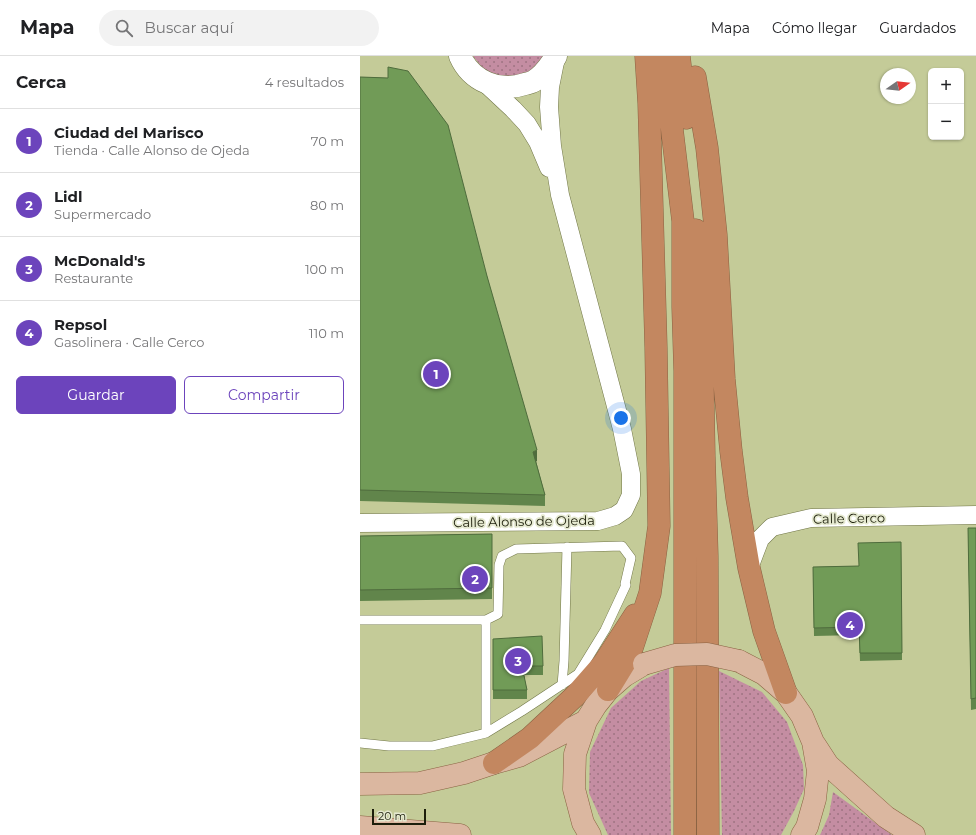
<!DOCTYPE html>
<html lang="es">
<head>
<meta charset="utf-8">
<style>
	:root { --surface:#fff; --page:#f2f2f2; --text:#202124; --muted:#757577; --line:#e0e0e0; --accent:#6c44bc }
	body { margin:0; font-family:Montserrat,sans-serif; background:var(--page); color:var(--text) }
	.controls { position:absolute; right:12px; top:12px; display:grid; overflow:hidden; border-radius:6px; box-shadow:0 1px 3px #0004 }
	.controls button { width:36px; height:36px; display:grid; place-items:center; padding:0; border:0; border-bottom:1px solid var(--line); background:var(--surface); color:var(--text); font:20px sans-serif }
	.compass { position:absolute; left:520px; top:12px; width:36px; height:36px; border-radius:50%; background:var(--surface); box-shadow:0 1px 3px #0004; rotate:76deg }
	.scale { position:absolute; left:12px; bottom:10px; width:54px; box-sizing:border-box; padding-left:4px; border:2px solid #1c1e0b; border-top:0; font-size:11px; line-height:14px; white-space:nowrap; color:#1c1e0b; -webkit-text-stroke:3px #e5e9d0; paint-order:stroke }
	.you { position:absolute; left:261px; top:362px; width:14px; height:14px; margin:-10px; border:3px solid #fff; border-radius:50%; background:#1a73e8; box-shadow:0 0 0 6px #1a73e833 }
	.badge { display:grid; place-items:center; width:26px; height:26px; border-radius:50%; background:var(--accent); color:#fff; font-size:13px; font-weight:700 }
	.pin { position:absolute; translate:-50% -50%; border:2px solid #fff; box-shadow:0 1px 4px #0006 }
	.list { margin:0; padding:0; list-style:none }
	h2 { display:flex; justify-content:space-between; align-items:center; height:52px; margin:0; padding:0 16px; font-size:17px }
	h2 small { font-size:13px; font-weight:400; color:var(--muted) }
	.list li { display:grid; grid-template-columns:26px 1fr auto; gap:12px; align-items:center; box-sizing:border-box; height:64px; padding:0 16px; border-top:1px solid var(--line) }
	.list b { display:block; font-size:15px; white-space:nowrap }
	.list p { margin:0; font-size:13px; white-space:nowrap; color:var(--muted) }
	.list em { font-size:13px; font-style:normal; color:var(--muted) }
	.actions { display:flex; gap:8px; padding:12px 16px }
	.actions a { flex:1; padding:9px 0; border:1px solid var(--accent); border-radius:6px; text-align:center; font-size:14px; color:var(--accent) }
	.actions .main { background:var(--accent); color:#fff }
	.icon { flex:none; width:22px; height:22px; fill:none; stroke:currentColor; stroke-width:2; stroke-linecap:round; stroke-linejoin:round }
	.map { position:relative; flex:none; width:616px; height:779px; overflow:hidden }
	header { display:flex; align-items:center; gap:24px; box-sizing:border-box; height:56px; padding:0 20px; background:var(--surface); border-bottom:1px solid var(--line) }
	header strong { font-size:19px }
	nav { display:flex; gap:22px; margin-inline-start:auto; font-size:14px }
	.search { width:280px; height:36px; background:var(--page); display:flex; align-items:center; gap:10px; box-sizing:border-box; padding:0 14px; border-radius:22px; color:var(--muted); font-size:15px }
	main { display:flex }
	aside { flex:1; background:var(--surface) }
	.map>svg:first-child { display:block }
	.grass { fill:url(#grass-dots) }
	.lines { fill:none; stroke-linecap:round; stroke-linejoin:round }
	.service-casing { stroke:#717647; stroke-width:10 }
	.minor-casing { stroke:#717647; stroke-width:19 }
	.tertiary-casing { stroke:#717647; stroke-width:23 }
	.primary-casing { stroke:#896242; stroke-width:23 }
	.motorway-casing { stroke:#896242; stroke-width:23 }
	.service { stroke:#fff; stroke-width:9 }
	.minor { stroke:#fff; stroke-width:18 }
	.tertiary { stroke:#fff; stroke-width:22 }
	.primary { stroke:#dbb7a0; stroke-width:22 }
	.motorway { stroke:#c38760; stroke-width:22 }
	.primary-bridge-casing { stroke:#896242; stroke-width:23; stroke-linecap:butt }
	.primary-bridge { stroke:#dbb7a0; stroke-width:22 }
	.wall { fill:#61854b }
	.shaded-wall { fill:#4f6c3d }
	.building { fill:#719b57; stroke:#4f6c3d }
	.labels { text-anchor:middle; stroke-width:3.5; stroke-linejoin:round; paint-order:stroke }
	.street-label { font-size:13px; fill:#1c1e0b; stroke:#e5e9d0 }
</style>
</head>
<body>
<header>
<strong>Mapa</strong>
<div class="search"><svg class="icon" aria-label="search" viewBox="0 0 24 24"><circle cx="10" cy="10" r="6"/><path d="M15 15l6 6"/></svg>Buscar aquí</div>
<nav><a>Mapa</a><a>Cómo llegar</a><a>Guardados</a></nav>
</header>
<main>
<aside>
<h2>Cerca<small>4 resultados</small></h2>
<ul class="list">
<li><span class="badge">1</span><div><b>Ciudad del Marisco</b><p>Tienda · Calle Alonso de Ojeda</p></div><em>70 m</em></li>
<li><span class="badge">2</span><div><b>Lidl</b><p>Supermercado</p></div><em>80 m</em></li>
<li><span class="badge">3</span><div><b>McDonald's</b><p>Restaurante</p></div><em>100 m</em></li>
<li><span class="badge">4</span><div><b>Repsol</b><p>Gasolinera · Calle Cerco</p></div><em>110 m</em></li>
</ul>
<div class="actions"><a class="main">Guardar</a><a>Compartir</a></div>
</aside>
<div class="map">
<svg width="616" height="779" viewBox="0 0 616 779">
	<defs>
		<pattern id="grass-dots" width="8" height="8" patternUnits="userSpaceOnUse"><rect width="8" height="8" fill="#c48da2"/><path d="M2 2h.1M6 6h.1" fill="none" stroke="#9e7382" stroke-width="1.8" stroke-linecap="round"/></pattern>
	</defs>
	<rect width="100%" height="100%" fill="#c4cb98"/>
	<path class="grass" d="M 113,0 L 188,0 L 176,14 L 151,22 L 129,17 L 121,10 Z
		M 309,612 L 311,779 L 248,779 L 229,737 L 230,696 L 251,652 L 281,625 Z
		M 359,615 L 402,636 L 427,666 L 443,709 L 444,733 L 434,755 L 421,779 L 362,779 Z
		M 473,736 L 532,779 L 460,779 L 469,759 Z"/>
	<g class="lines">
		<g class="service-casing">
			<path id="service" d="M 0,564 L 126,564 L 138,558 L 139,509 L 142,500 L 156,493 L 262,490 L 271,502 L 265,528 L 266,529 L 245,574 L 218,618 L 162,655 L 126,677 L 72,690 L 29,690 L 0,687
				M 126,564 L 126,677
				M 202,629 L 204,605 L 207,491"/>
		</g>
		<g class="minor-casing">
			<path id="minor" d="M 123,25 L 153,53 L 167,68 L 178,86 L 189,112
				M 0,467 L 238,465 L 255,460 L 264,454 L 271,439 L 271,418 L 262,373 L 200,139 L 192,90 L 189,51 L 190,31 L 196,1
				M 389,512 L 400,483 L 412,471 L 451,462 L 616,459"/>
		</g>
		<g class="tertiary-casing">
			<path id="tertiary" d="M 100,0 C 111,25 139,37 165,28 C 168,27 171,27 174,25 C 184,19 190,10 196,0"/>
		</g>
		<g class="primary-casing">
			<path id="primary" d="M 379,605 L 404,618 L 426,637 L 442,660 L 453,686 L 458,715 L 455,743 L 447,771 L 442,779
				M 455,689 L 468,709 L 526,761 L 554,779
				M 0,728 L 60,727 L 104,717 L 134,707 L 159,700 L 226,665
				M 0,771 L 100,779
				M 230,779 L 223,767 L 214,733 L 215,698 L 226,665 L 236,649 L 248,634 L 264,620 L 284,608"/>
		</g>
		<g class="motorway-casing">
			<path id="motorway" d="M 302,0 L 311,65 L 323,165 L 323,251 L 325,315 L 325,779
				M 319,0 L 326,62
				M 335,21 L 347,92 L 356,179 L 364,323 L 371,395 L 377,442 L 389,512 L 404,575 L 426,637
				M 336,174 L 341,241 L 344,400 L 347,500 L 348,779
				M 248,634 L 270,598 L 290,537 L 299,470 L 296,291 L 289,47 L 286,0
				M 134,707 L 170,682 L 215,640 L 244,607 L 275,559"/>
		</g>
		<use href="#service" class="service"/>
		<use href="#minor" class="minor"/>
		<use href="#tertiary" class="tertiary"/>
		<use href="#primary" class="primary"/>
		<use href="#motorway" class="motorway"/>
		<g class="primary-bridge-casing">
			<path id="primary-bridge" d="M 284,608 L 315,599 L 347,598 L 379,605"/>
		</g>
		<use href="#primary-bridge" class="primary-bridge"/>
	</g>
	<path class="wall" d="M 0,21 L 28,22 L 127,220 L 177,405 L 176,405 L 185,439 L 185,450 L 0,445 Z
		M 608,472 L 616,472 L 616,653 L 611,654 Z
		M 132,478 L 132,543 L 0,545 L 0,480 Z
		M 541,486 L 542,604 L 500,605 L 499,579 L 454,580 L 453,511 L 499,510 Z
		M 133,583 L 183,610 L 183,619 L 164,619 L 167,634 L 167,643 L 133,643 Z"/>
	<path class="shaded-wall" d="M 177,394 L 177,405 L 173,407 L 173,396 Z"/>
	<path class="building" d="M 28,11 L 48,15 L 88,69 L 127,220 L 177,394 L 173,396 L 185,439 L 0,434 L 0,21 L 28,22 Z
		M 608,472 L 616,472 L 616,642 L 611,643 Z
		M 132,478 L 132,532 L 0,534 L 0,480 Z
		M 541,486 L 542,597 L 500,597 L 499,571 L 454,572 L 453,511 L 499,510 L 498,487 Z
		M 182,580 L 183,610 L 162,610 L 167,634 L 133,634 L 133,583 Z"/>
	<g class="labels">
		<g class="street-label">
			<text transform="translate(489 462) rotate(-1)" y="5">Calle Cerco</text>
			<text transform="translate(164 465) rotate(-1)" y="5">Calle Alonso de Ojeda</text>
		</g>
	</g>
</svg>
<div class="controls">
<button>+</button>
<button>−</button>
</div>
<svg class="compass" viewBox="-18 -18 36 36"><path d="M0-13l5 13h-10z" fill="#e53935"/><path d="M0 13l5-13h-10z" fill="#757577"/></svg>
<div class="scale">20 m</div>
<div class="you"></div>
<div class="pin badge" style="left:76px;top:318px">1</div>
<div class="pin badge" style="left:115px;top:523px">2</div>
<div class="pin badge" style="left:158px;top:605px">3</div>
<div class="pin badge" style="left:490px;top:569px">4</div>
</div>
</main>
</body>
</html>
